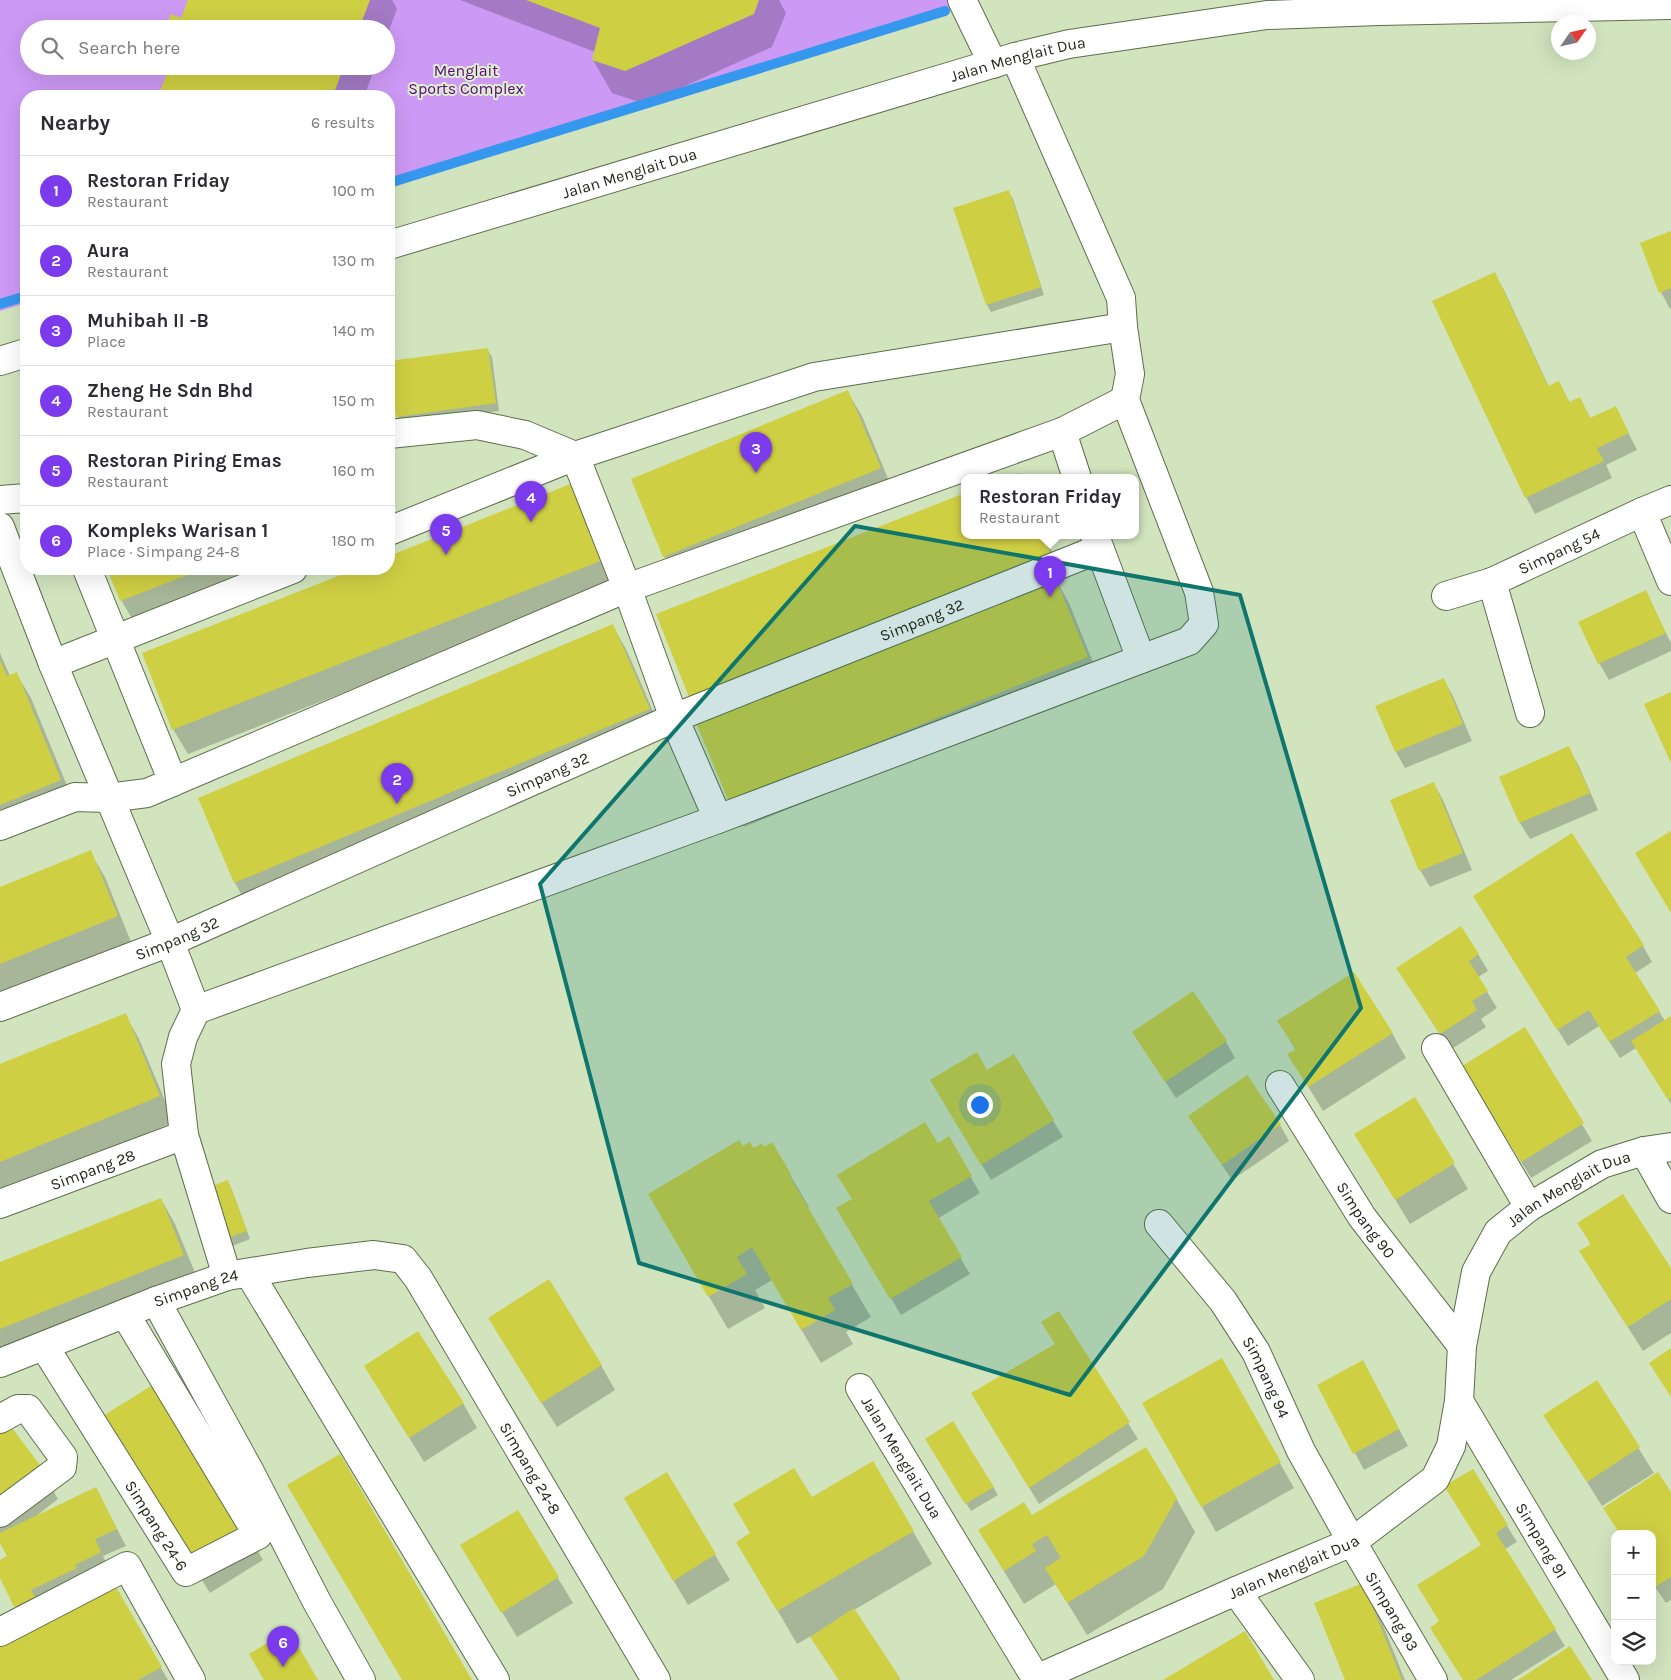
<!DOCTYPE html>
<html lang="en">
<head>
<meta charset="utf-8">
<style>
	:root { --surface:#fff; --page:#f2f2f3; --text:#2b2b33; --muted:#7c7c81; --line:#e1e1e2; --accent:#7c3aed }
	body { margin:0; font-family:Karla,sans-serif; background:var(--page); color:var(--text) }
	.controls { position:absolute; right:15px; bottom:15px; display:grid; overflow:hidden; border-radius:10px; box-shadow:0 5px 20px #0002 }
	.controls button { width:45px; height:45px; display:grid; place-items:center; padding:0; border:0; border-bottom:1px solid var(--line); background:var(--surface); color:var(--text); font:25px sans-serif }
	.compass { position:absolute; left:1551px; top:15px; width:45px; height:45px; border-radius:50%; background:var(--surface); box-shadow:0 5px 20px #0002; rotate:56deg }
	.you { position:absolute; left:979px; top:1104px; width:18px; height:18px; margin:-12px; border:4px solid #fff; border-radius:50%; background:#1a73e8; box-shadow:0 0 0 8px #1a73e833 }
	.badge { display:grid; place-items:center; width:32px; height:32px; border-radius:50%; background:var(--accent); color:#fff; font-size:16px; font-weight:700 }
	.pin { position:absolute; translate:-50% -41px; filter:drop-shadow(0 1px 2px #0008) }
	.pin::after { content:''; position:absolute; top:26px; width:18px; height:15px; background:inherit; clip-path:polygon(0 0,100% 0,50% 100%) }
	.popup { position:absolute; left:961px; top:474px; width:178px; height:65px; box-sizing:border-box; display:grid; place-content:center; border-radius:10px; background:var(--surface); filter:drop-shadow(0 1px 4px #0005); font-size:16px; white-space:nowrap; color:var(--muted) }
	.popup b { font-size:19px; color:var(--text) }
	.popup::after { content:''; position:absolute; left:50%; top:100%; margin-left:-10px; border:10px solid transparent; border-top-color:var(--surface) }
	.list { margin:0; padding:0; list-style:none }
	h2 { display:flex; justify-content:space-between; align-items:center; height:65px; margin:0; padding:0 20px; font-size:21px }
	h2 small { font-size:16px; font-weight:400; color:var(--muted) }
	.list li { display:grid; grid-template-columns:32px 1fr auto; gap:15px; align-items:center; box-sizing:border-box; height:70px; padding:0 20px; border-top:1px solid var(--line) }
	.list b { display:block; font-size:19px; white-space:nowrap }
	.list p { margin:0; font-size:16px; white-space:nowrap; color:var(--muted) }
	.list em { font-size:16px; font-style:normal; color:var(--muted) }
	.icon { flex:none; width:28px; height:28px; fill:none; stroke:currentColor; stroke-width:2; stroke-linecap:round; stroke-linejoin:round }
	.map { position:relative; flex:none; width:1671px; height:1680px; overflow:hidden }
	.search { position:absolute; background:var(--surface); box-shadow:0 5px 20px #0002; left:20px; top:20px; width:375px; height:55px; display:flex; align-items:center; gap:12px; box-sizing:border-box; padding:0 18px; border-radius:28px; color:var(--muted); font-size:19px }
	.panel { position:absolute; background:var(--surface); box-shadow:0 5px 20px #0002; left:20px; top:90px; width:375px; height:485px; border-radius:20px }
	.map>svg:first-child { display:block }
	.green { fill:#cc99f4; fill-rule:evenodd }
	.shadow { fill:#0003 }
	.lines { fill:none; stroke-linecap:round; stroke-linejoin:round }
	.stream { stroke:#3697ee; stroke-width:10 }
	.building { fill:#cfcf44 }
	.minor-casing { stroke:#5d6e4c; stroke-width:30 }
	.minor { stroke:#fff; stroke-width:28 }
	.marked { fill:#0f766e; fill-opacity:0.2; stroke:#0f766e; stroke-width:4; stroke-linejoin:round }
	.labels { text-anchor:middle; stroke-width:4; stroke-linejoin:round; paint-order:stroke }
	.street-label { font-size:16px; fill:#1f2517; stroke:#def1cb }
	.park-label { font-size:16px; fill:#5d0388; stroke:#def1cb }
</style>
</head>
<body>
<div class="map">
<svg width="1671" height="1680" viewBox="0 0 1671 1680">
	<rect width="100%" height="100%" fill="#d1e4be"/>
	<path class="green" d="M 0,0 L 972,0 L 389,187 L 389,96 L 26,96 L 26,303 L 0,311 ZM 29,29 L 386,29 L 386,66 L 29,66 Z"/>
	<path class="shadow" d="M 189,0 L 392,0 L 397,9 L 386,38 L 386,29 L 166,29 L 182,19 Z
		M 460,0 L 779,0 L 786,13 L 772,47 L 645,104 L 612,93 L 593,60 L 595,52 Z
		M 171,66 L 376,66 L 364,96 L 160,96 Z
		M 1008,191 L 1013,199 L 1044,295 L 991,312 L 987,305 Z
		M 1671,232 L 1671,308 L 1670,309 L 1661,292 Z
		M 1494,274 L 1504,290 L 1549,387 L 1558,382 L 1570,403 L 1580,399 L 1591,419 L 1616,408 L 1637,450 L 1606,465 L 1612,478 L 1535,514 L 1526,497 Z
		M 487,349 L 492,357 L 499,411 L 402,425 L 398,417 Z
		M 847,391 L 862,416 L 894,493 L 678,581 L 664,556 Z
		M 577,483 L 621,583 L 188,754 L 173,729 L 144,654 L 359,569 L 389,569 L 389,557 Z
		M 965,495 L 965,536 L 1046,536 L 1064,581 L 1058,583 L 1069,603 L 1101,682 L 744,827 L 730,802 L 704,721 L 690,696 Z
		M 109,569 L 282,569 L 136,625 L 121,600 Z
		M 1645,591 L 1671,643 L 1671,651 L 1609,680 L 1599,663 Z
		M 613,626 L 627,651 L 663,734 L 249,908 L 235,883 L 199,799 Z
		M 0,653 L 10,676 L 16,673 L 31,698 L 75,805 L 0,836 Z
		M 1444,680 L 1453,696 L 1472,741 L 1405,768 L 1396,752 Z
		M 1568,748 L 1578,764 L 1598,810 L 1530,839 L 1520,823 L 1501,778 Z
		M 1434,784 L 1443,800 L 1472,870 L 1430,887 L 1420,870 Z
		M 90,852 L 105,877 L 131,942 L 0,995 L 0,888 Z
		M 1484,913 L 1643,946 L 1652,962 L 1635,973 L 1665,1021 L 1671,1018 L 1671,1104 L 1636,1048 L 1620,1058 L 1599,1026 L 1568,1046 Z
		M 1478,954 L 1488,971 L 1478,977 L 1497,1008 L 1481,1019 L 1486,1027 L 1450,1050 L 1408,985 Z
		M 125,1014 L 139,1039 L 174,1122 L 0,1193 L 0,1066 Z
		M 1279,1021 L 1392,1033 L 1406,1058 L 1323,1111 L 1289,1055 L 1296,1051 Z
		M 1525,1029 L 1592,1141 L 1531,1178 L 1473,1083 Z
		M 1133,1032 L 1226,1042 L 1235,1058 L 1176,1098 Z
		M 1014,1056 L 1063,1137 L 991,1180 L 941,1097 Z
		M 1415,1099 L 1468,1189 L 1410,1224 L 1371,1159 Z
		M 1190,1117 L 1280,1125 L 1289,1141 L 1232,1180 Z
		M 948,1138 L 980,1193 L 937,1219 L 970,1274 L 901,1315 L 838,1209 Z
		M 772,1144 L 809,1207 L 807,1209 L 871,1317 L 846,1332 L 853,1344 L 821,1363 L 772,1280 L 755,1290 L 765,1308 L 728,1329 L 649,1194 L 742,1148 L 754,1150 L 764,1149 Z
		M 228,1182 L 232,1190 L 250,1239 L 227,1248 Z
		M 161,1199 L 175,1224 L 198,1280 L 0,1359 L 0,1263 Z
		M 1579,1223 L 1671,1270 L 1671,1333 L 1643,1351 L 1595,1276 L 1591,1245 Z
		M 504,1343 L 601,1365 L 615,1390 L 557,1427 Z
		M 1372,1378 L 1408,1446 L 1364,1470 L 1355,1453 Z
		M 1597,1382 L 1654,1473 L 1602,1506 L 1545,1415 Z
		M 1236,1385 L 1294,1488 L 1216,1532 L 1202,1507 Z
		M 380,1391 L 463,1403 L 477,1428 L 424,1462 Z
		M 982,1410 L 1128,1423 L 1138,1439 L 1039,1504 Z
		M 6,1421 L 39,1466 L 58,1499 L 36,1516 L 37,1517 L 96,1488 L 126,1546 L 103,1556 L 109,1569 L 25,1623 L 0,1575 L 0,1561 L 8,1557 L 0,1543 L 0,1426 Z
		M 931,1447 L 993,1487 L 998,1495 L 971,1511 Z
		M 121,1450 L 244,1527 L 263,1560 L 210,1593 Z
		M 873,1463 L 932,1564 L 854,1610 L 900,1680 L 839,1680 L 811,1636 L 797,1644 L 738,1542 Z
		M 1472,1470 L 1517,1542 L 1505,1549 L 1565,1646 L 1511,1680 L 1463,1680 L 1440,1622 L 1482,1545 Z
		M 667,1474 L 730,1580 L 688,1605 L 640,1524 Z
		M 1671,1494 L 1671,1600 L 1666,1603 L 1652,1583 Z
		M 1176,1498 L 1195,1532 L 1163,1589 L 1087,1635 L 1056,1584 L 1024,1604 L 999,1563 L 1032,1517 Z
		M 518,1512 L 573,1603 L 517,1637 L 477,1570 Z
		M 1363,1585 L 1377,1610 L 1405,1680 L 1346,1680 Z
		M 114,1587 L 168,1680 L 0,1680 L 0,1648 Z"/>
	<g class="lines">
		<path class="stream" d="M 389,183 L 945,11
			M 0,304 L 26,296"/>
	</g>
	<path class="building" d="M 188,0 L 370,0 L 359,29 L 165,29 L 171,14 L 181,18 Z
		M 526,0 L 759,0 L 754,14 L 625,71 L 592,60 L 600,28 Z
		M 170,66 L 344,66 L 333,96 L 158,96 Z
		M 1009,190 L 1041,287 L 986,305 L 953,208 Z
		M 1671,231 L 1671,288 L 1659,293 L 1640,243 Z
		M 1495,272 L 1548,386 L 1559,381 L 1569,402 L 1580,397 L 1590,418 L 1616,406 L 1629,433 L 1597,448 L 1604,461 L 1525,498 L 1432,301 Z
		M 488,348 L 496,403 L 396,417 L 389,361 Z
		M 848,390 L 881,468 L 663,557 L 631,479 Z
		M 1018,473 L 1020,478 L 1004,478 Z
		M 578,481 L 608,558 L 172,730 L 142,653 L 356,569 L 389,569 L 389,556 Z
		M 965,493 L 965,536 L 1043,536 L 1051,556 L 689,697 L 656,614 Z
		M 107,569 L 203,569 L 120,601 Z
		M 1055,577 L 1088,657 L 729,802 L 696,723 Z
		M 1646,590 L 1666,633 L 1598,664 L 1578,622 Z
		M 613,624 L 650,709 L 234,883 L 198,798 Z
		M 0,660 L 7,676 L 17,672 L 61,780 L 0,805 Z
		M 1444,678 L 1463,724 L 1395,752 L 1375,706 Z
		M 1671,692 L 1671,763 L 1644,704 Z
		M 1569,746 L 1590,793 L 1519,823 L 1499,777 Z
		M 1434,782 L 1463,853 L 1419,871 L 1390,800 Z
		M 1671,831 L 1671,913 L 1635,853 Z
		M 1572,833 L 1644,945 L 1626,957 L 1660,1011 L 1609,1042 L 1589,1010 L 1557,1030 L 1473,896 Z
		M 91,850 L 118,916 L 0,964 L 0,887 Z
		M 1461,926 L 1479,954 L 1469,961 L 1488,991 L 1472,1001 L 1477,1010 L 1440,1034 L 1396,968 Z
		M 1354,972 L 1393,1033 L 1308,1087 L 1287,1054 L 1296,1049 L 1277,1021 Z
		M 1193,991 L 1227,1041 L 1165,1082 L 1132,1032 Z
		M 126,1013 L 160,1096 L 0,1162 L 0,1064 Z
		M 1671,1016 L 1671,1098 L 1668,1100 L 1631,1041 Z
		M 1525,1027 L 1584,1123 L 1521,1162 L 1462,1066 Z
		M 977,1052 L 987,1070 L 1014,1054 L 1054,1120 L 981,1165 L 930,1080 Z
		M 1247,1075 L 1281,1124 L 1222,1165 L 1188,1116 Z
		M 1415,1097 L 1455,1163 L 1395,1200 L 1354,1134 Z
		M 925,1122 L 938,1143 L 949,1136 L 972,1176 L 929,1201 L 962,1257 L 890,1299 L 836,1208 L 852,1199 L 837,1175 Z
		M 739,1140 L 743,1146 L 750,1142 L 754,1148 L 762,1143 L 764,1147 L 772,1142 L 791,1174 L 789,1175 L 853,1284 L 828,1298 L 835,1310 L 801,1330 L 752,1247 L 737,1257 L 747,1274 L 708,1297 L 648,1194 Z
		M 228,1180 L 247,1231 L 222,1240 L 204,1189 Z
		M 1623,1194 L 1671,1268 L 1671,1299 L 1628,1327 L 1579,1251 L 1591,1244 L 1577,1223 Z
		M 161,1198 L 184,1255 L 0,1329 L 0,1262 Z
		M 549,1279 L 602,1365 L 541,1403 L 488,1318 Z
		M 1059,1311 L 1130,1422 L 1029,1488 L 971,1393 L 1055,1344 L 1041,1322 Z
		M 418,1331 L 464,1403 L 409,1438 L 364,1366 Z
		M 1671,1348 L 1671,1397 L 1649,1363 Z
		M 1222,1358 L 1281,1462 L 1201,1507 L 1142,1403 Z
		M 1363,1360 L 1399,1429 L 1353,1454 L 1317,1385 Z
		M 1597,1380 L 1640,1447 L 1587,1482 L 1543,1415 Z
		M 156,1383 L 245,1526 L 190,1561 L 101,1417 Z
		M 6,1420 L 40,1465 L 0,1495 L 0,1424 Z
		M 953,1421 L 994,1487 L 965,1504 L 925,1439 Z
		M 1146,1447 L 1177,1498 L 1144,1556 L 1067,1603 L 1045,1568 L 1061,1558 L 1047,1535 L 1032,1544 L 1036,1551 L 1004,1571 L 978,1530 L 1024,1502 L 1032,1515 Z
		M 340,1454 L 472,1680 L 402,1680 L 287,1485 Z
		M 873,1461 L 914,1531 L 777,1611 L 736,1542 L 750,1533 L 733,1504 L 794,1468 L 812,1497 Z
		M 1473,1469 L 1508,1525 L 1496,1533 L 1556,1629 L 1476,1680 L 1463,1680 L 1430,1628 L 1439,1621 L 1417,1585 L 1481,1545 L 1444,1486 Z
		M 667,1472 L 716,1554 L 673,1581 L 624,1498 Z
		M 1658,1472 L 1671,1492 L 1671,1577 L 1655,1587 L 1652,1583 L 1652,1534 L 1620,1534 L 1603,1508 Z
		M 96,1487 L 117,1529 L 95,1539 L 101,1552 L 75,1565 L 77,1568 L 31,1590 L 35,1597 L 14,1607 L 0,1578 L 0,1560 L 7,1556 L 0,1543 L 0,1533 Z
		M 518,1510 L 559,1577 L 501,1613 L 460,1545 Z
		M 1363,1583 L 1402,1680 L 1345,1680 L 1314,1603 Z
		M 115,1585 L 162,1667 L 138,1680 L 0,1680 L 0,1646 Z
		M 854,1608 L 900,1678 L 897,1680 L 839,1680 L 810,1637 Z
		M 289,1630 L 318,1680 L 264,1680 L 249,1654 Z
		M 1245,1631 L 1274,1680 L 1163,1680 Z
		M 1570,1646 L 1592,1680 L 1518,1680 Z"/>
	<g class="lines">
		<g class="minor-casing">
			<g id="minor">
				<path d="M 962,0 L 993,64"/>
				<path id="s1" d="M 389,245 L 1015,57 L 1069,44 L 1267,15 L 1379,11 L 1671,5"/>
				<path d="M 0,361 L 26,353"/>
				<path d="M 1062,432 L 1077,478"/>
				<path d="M 389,434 L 477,425 L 525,435 L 575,456 L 627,588 L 674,718 L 718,819"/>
				<path d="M 0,500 L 26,498"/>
				<path d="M 1642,512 L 1671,581"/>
				<path d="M 0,527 L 53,664 L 170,942 L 196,1010"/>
				<path d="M 389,531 L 575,456 L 814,377 L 1123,327"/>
				<path d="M 1095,536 L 1141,659"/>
				<path d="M 87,569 L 173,782"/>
				<path d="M 1492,582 L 1530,713"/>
				<path id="s2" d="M 1446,596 L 1492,582 L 1642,512 L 1671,500"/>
				<path d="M 53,664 L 293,569"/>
				<path d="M 0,826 L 75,797 L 108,798 L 147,793 L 627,588 L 1062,432 L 1125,400"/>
				<path id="s3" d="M 0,1007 L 170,942 L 674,718 L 1099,549"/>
				<path d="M 1436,1048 L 1529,1207"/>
				<path id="s4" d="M 1280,1085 L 1362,1217 L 1462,1346"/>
				<path d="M 1644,1151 L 1671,1199"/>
				<path id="s5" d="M 0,1204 L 184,1135"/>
				<path id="s6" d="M 1159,1224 L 1223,1301 L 1256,1352 L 1301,1451 L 1352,1542 L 1433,1680"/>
				<path d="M 249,1273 L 495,1680"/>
				<path d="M 227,1276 L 184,1135 L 176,1064 L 183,1037 L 196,1010 L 718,819 L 1189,641 L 1204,624 L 1199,592 L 1125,400 L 1130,374 L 1123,327 L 1121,298 L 1015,57"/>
				<path d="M 156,1301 L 250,1472 L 317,1602 L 361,1680"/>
				<path id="s7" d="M 44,1346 L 186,1572 L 258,1535 L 125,1314"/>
				<path id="s8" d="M 0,1363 L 156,1301 L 227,1276 L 307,1263 L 374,1255 L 403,1259 L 418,1278 L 656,1680"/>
				<path id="s9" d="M 860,1388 L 1037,1680"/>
				<path id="s10" d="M 1459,1401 L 1625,1680"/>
				<path d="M 0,1419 L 18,1409 L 28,1409 L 63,1457 L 62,1467 L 0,1513"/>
				<path d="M 1236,1591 L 1300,1680"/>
				<path d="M 0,1632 L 127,1566 L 191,1680"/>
				<path id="s11" d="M 1036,1679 L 1236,1591 L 1352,1542 L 1435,1479 L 1451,1446 L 1459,1401 L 1462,1346 L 1476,1272 L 1498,1232 L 1529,1207 L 1602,1164 L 1644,1151 L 1671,1147"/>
			</g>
		</g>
		<use href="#minor" class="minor"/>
	</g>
	<path class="marked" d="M 855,526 L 1240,595 L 1361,1008 L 1070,1395 L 639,1263 L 540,884 Z"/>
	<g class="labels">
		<g class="street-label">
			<text dy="6" stroke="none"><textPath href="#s1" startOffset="656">Jalan Menglait Dua</textPath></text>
			<text dy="6" stroke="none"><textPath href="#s1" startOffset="251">Jalan Menglait Dua</textPath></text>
			<text dy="6" stroke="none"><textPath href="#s2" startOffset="122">Simpang 54</textPath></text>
			<text dy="6" stroke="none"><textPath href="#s3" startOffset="1000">Simpang 32</textPath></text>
			<text dy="6" stroke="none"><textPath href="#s3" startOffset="595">Simpang 32</textPath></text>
			<text dy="6" stroke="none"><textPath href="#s3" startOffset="190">Simpang 32</textPath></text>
			<text dy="6" stroke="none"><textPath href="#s5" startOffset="99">Simpang 28</textPath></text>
			<text dy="6" stroke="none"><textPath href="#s11" startOffset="791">Jalan Menglait Dua</textPath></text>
			<text dy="6" stroke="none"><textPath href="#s4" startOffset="160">Simpang 90</textPath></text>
			<text dy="6" stroke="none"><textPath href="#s8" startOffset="210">Simpang 24</textPath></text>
			<text dy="6" stroke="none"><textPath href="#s6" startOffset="188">Simpang 94</textPath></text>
			<text dy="6" stroke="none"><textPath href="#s9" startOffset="81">Jalan Menglait Dua</textPath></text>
			<text dy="6" stroke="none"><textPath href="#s8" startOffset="666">Simpang 24-8</textPath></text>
			<text dy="6" stroke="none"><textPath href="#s7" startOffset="212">Simpang 24-6</textPath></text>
			<text dy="6" stroke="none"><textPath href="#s10" startOffset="162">Simpang 91</textPath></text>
			<text dy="6" stroke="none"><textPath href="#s11" startOffset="281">Jalan Menglait Dua</textPath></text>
			<text dy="6" stroke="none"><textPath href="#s6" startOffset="454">Simpang 93</textPath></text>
		</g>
		<g class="park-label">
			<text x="466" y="76">Menglait<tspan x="466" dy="18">Sports Complex</tspan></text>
		</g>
	</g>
</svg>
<div class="controls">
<button>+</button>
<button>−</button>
<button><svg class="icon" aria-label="layers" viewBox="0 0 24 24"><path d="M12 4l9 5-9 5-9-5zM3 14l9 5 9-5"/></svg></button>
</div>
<svg class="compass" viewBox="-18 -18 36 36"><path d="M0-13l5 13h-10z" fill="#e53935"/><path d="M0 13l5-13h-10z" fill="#7c7c81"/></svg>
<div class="you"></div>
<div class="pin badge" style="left:1050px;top:597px">1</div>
<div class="popup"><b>Restoran Friday</b>Restaurant</div>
<div class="pin badge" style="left:397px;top:804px">2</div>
<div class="pin badge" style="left:756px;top:473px">3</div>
<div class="pin badge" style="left:531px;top:522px">4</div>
<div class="pin badge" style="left:446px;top:555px">5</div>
<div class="pin badge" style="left:283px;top:1667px">6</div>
<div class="search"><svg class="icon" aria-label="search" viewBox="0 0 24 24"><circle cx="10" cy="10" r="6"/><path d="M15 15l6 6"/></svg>Search here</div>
<section class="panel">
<h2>Nearby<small>6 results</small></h2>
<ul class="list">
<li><span class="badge">1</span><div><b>Restoran Friday</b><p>Restaurant</p></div><em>100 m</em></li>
<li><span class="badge">2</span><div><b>Aura</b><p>Restaurant</p></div><em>130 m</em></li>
<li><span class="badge">3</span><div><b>Muhibah II -B</b><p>Place</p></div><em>140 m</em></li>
<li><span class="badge">4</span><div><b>Zheng He Sdn Bhd</b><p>Restaurant</p></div><em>150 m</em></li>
<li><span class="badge">5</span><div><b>Restoran Piring Emas</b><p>Restaurant</p></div><em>160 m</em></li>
<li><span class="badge">6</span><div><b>Kompleks Warisan 1</b><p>Place · Simpang 24-8</p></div><em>180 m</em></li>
</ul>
</section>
</div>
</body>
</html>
